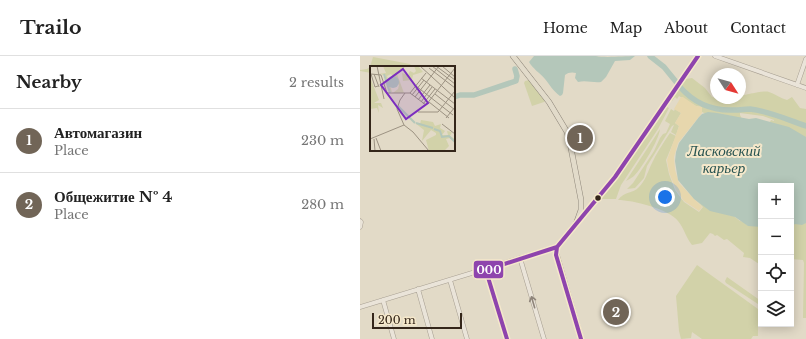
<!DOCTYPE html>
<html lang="en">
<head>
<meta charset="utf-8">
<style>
	:root { --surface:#fff; --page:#f2f2f2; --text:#222; --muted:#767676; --line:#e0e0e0; --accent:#716557 }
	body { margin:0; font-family:"Libre Baskerville",serif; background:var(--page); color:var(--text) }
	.controls { position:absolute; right:12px; bottom:12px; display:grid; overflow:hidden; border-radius:0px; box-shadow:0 2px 10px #0003 }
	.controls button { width:36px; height:36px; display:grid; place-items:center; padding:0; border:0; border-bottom:1px solid var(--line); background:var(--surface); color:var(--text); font:20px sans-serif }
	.compass { position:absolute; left:350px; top:12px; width:36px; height:36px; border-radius:50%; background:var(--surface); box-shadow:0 2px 10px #0003; rotate:126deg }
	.scale { position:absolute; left:12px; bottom:10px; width:90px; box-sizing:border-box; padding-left:4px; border:2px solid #34261a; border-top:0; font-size:11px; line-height:14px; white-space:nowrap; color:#34261a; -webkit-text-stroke:3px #f5e8cb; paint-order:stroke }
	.you { position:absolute; left:305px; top:141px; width:14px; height:14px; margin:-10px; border:3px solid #fff; border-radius:50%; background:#1a73e8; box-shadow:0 0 0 6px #1a73e833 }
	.badge { display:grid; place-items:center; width:26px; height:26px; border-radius:50%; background:var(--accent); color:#fff; font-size:13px; font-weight:700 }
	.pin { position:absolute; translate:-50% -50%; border:2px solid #fff; box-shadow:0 1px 4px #0006 }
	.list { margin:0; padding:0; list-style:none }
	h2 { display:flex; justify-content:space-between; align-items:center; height:52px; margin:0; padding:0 16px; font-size:17px }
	h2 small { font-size:13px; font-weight:400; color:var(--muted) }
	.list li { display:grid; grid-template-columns:26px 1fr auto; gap:12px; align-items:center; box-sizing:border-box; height:64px; padding:0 16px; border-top:1px solid var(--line) }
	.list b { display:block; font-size:15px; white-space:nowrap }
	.list p { margin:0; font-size:13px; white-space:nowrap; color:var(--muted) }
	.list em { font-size:13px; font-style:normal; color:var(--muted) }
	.icon { flex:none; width:22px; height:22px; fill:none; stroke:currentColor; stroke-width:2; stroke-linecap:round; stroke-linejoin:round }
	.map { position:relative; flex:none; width:446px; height:283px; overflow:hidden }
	header { display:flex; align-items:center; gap:24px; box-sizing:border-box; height:56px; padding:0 20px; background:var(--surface); border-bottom:1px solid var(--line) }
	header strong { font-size:19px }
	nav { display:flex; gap:22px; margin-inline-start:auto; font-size:14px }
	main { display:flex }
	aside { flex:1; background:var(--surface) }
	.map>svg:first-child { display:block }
	.green { fill:#d2d2a9 }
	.sand { fill:#e7d7ad }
	.water { fill:#b4c7ba }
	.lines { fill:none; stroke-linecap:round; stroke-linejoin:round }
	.river { stroke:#b4c7ba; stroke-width:5.5 }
	.minor-casing { stroke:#a69e91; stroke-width:5 }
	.major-casing { stroke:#8c8478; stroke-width:6 }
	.minor { stroke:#eae4d9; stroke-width:4 }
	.major { stroke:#e2dbca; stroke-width:5 }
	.bus-1-casing { stroke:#f5e8cb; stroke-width:7 }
	.bus-1 { stroke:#8e44ad; stroke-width:4 }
	.oneway { stroke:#8f857a }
	.bus-dot { fill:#34261a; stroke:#f5e8cb; stroke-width:1.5 }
	.labels { text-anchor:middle; stroke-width:4; stroke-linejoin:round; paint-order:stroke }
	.water-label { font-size:15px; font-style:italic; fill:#295451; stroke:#f5e8cb }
	.inset-river { fill:none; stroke:#b4c7ba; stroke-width:2 }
	.inset-road { fill:none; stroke:#9c9282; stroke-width:1 }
	.view { fill:#7b2cbf; fill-opacity:0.15; stroke:#7b2cbf; stroke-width:2 }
	.inset-edge { fill:none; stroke:#34261a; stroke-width:2 }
	.line-badge { stroke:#f5e8cb; stroke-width:1.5 }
	.badge-label { font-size:11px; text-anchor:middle; font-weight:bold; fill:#fff }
</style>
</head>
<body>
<header>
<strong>Trailo</strong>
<nav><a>Home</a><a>Map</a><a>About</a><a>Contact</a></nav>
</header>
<main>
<aside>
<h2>Nearby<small>2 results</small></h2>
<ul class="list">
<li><span class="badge">1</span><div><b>Автомагазин</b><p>Place</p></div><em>230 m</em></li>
<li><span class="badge">2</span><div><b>Общежитие № 4</b><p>Place</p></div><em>280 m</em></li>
</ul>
</aside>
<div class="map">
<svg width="446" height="283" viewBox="0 0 446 283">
	<rect width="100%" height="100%" fill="#e2dac7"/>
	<path class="green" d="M 13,1 L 50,8 L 52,11 L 25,11 L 22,9 L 21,11 L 11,11 L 11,17 L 0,15 L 0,14 L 7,13 L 10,11 Z
		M 332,22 L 345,32 L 352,41 L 356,42 L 380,42 L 380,40 C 386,39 404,34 409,36 C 415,38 420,42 427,44 L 432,41 L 440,52 L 446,53 L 446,85 L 409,68 L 411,64 L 414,65 L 414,64 L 403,60 L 380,57 L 380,59 L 382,63 L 346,58 L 342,56 L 342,51 L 336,50 L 319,40 L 317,43 L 315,41 L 312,45 L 311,45 L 326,23 Z
		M 169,24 L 185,45 L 184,46 L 172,50 L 164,27 L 165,25 Z
		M 307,51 L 309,52 L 298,73 L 261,129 L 256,143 L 240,143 L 285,82 L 287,81 Z
		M 311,53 L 314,55 L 315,53 L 321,57 L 315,67 L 319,70 L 316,79 L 311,76 L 314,69 L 312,70 L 287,110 L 284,122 L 275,132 L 267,133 L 273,127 L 294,95 L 300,82 L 303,78 L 306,77 L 310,68 L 305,65 Z
		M 300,73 C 299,84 282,112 274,120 C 272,122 269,123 266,125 Z
		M 310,77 L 316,80 L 306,104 L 309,118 L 315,134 L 324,146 L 339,156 L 343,151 L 331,139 L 370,157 L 369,160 L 371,158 L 380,165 L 386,166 L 386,169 L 401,169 L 401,205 L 399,208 L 390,202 L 383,201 L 384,197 L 367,183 L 364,184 L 357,179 L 355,180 L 353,178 L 350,177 L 342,187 L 332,189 C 326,182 324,172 318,165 C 309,153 272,144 258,144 C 264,135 273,138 279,131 C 285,125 287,118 291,109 C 296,98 303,87 310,77 Z
		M 446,165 L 446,262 L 443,262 L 444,207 L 443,204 L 431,203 L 431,171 L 432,171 L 431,171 L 433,168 Z
		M 337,209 L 398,253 L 398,280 L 393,280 L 391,283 L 342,283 L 332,276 L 331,282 L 321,283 L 319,275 L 316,240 Z
		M 367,221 L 401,245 L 401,250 L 366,227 L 365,225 Z"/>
	<path class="sand" d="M 321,41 L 323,41 L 336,50 L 342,51 L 342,57 L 318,87 L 314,101 L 315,114 L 319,127 L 342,151 L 339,155 L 324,145 L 316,134 L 309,116 L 307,104 L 319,70 L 315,67 L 321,57 L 314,53 Z"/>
	<path class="water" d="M 174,0 L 236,0 C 245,2 264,0 275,0 L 270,4 L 255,5 L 246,21 L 241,26 C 233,27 226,24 218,26 L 215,22 L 216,17 C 213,16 208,16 205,19 L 203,37 L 202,39 L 200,40 C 193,35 190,29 185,23 C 180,17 173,13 169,6 Z
		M 348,56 L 357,57 L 389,63 L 396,62 L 429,71 L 446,81 L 446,167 L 442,169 L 435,168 L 431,171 L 431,130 L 401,130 L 401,171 L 388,170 L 375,161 L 350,155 L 334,143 L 318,124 L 315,105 L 316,96 L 319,87 L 339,61 L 342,58 Z"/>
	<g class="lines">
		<path class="river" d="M 290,0 L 304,11 L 317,27
			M 320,31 C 334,47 353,55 374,54 C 380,54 385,53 390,53 C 409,55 428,64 446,70
			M 94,41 L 100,39 L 114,39 L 156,25 L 157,20 L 155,13"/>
		<g class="minor-casing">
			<path id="minor" d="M 355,0 L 446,32
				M 437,29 L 446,3
				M 0,165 L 1,166 L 0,171
				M 218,166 L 255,121 L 338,0
				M 160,202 L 184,283
				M 129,213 L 127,218 L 147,283
				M 90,224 L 107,283
				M 58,233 L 72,283
				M 23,244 L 34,283
				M 0,251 L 197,191"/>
		</g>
		<g class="major-casing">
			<path id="major" d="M 153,0 L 189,46 L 207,76 L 210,87 L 221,144 L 221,154 L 216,168 L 197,191 L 196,197 L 221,283"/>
		</g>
		<use href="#minor" class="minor"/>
		<use href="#major" class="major"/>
		<g class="bus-1-casing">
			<path id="bus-1" d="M 147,283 L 127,218 L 129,213 L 197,191
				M 221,283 L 196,199 L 197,191 L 255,121 L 338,0"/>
		</g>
		<use href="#bus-1" class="bus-1"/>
	</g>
	<defs><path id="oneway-shaft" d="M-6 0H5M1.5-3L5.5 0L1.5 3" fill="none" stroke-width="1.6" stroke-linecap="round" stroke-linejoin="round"/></defs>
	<use class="oneway" href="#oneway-shaft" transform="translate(173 246) rotate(-106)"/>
	<circle class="bus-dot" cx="238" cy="142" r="3.5"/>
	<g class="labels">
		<g class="water-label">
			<text x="364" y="100">Ласковский<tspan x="364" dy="17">карьер</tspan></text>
		</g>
	</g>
	<g transform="translate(10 10)">
		<rect width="85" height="85" fill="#e2dac7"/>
		<path d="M 13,0 L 36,0 L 27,8 L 34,27 L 23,27 L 28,23 L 29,19 L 21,8 L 17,10 L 22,26 L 19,26 L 15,9 L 8,8 L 16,7 ZM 44,0 L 48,0 L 53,6 L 43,9 L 42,14 L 33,15 L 32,7 L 38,9 L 40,5 L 44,7 L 46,5 ZM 0,11 L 9,34 L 4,37 L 11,37 L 13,42 L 8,39 L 9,47 L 7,42 L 0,43 ZM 51,54 L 63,56 L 65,60 L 71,58 L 70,62 L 75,65 L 72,69 L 78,69 L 77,65 L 82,66 L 80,70 L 85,73 L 85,77 L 80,72 L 76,73 L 79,80 L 74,85 L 59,85 L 56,74 L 66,69 L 66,67 L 61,64 L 52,75 L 54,64 L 45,57 L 50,58 Z" fill="#d2d2a9"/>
		<path d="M17 16a6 6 0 1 1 12 0a6 6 0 1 1-12 0Z" fill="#b4c7ba"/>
		<path class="inset-river" d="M 14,8 L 20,27M 28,40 L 45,57M 46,57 L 63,62M 64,63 L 70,65 L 72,71 L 79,70 L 85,76"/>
		<path class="inset-road" d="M 7,0 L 14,33M 50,0 L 85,32M 62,0 L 85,18M 66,0 L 85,14M 72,0 L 85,11M 59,2 L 85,22M 4,8 L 9,21M 51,12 L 85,38M 8,20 L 5,21 L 1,8 L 11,9 L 17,27M 46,20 L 83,49M 16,27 L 35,27M 40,27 L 56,39 L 85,2M 65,28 L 85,44M 42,29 L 54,14M 45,31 L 69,0M 48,34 L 60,19M 51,36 L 62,21M 59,36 L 79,52M 53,38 L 65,23M 48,46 L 68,46 L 85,25M 76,52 L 85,41M 72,58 L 85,68M 34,59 L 43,66 L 59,85M 6,72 L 11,85M 0,73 L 34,59 L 27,43 L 30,34 L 35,27 L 40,27 L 56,7M 4,73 L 5,85"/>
		<path class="view" d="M 33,3 L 58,37 L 36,53 L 11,19 Z"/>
		<rect width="85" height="85" class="inset-edge"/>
	</g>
	<rect class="line-badge" x="113" y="204" width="31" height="19" rx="4" fill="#8e44ad"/>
	<g class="badge-label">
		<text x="129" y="218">000</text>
	</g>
</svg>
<div class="controls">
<button>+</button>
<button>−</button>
<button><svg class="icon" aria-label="locate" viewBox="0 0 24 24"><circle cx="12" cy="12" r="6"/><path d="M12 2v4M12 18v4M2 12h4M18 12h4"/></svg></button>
<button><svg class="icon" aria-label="layers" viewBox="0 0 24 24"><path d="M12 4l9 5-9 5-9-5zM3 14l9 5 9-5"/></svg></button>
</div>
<svg class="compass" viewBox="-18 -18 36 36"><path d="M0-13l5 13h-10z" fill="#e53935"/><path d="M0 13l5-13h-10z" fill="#767676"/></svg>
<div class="scale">200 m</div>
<div class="you"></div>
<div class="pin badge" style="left:220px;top:82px">1</div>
<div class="pin badge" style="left:256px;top:256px">2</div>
</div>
</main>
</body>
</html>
